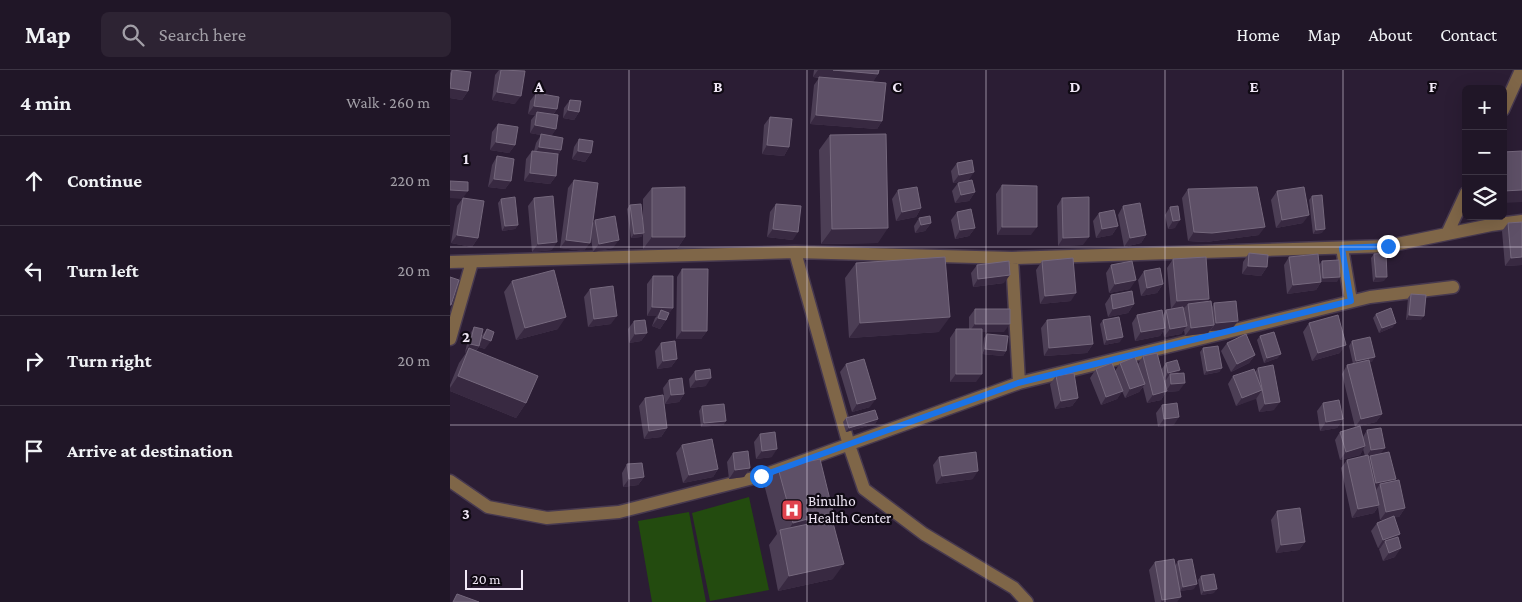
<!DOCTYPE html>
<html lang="en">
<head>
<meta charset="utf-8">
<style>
	:root { --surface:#201627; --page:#2d2333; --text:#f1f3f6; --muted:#a29fa7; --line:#3d3544 }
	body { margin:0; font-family:"Crimson Pro",serif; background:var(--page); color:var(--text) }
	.controls { position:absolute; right:15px; top:15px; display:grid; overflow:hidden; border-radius:8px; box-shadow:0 5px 20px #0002 }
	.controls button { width:45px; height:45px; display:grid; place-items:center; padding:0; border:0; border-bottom:1px solid var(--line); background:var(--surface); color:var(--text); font:25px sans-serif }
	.scale { position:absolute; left:15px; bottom:12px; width:58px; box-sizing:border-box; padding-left:5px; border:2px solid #f1e8f7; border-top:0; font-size:14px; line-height:18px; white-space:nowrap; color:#f1e8f7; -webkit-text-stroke:4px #100a14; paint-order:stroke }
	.stop { position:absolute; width:15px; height:15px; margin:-11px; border:4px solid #1a73e8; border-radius:50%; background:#fff }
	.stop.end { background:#1a73e8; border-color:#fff; box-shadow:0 1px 5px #0008 }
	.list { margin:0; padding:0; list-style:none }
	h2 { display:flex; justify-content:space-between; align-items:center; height:65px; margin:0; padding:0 20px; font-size:21px }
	h2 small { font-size:16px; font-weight:400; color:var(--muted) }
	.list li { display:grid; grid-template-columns:32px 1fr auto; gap:15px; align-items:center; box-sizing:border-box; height:90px; padding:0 20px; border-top:1px solid var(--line) }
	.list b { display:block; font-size:19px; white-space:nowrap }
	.list em { font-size:16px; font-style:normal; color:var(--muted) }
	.icon { flex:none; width:28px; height:28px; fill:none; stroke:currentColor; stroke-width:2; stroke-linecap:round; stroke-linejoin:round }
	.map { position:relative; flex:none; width:1072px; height:532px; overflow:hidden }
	header { display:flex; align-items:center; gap:30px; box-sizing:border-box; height:70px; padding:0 25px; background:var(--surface); border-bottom:1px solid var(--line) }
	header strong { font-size:24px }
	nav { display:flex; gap:28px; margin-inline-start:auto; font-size:18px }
	.search { width:350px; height:45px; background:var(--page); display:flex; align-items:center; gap:12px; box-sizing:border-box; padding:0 18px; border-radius:8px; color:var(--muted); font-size:19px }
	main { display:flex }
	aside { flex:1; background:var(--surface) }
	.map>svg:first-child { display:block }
	.green { fill:#234b0f }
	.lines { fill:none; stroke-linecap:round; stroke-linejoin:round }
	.street-casing { stroke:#47394f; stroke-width:15 }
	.street { stroke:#7f6648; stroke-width:12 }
	.wall { fill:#4c3e55 }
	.shaded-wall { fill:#382941 }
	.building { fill:#5e5067; stroke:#75687d }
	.route { stroke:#1a73e8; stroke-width:6 }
	.grid { fill:none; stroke:#f1e8f7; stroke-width:1; stroke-opacity:0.55 }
	.labels { text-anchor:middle; stroke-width:4.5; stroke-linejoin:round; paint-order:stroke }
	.poi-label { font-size:15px; fill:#f1e8f7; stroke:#100a14; text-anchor:start }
	.grid-label { font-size:16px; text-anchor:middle; font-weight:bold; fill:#f1e8f7; stroke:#100a14; stroke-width:4.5; stroke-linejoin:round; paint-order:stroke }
</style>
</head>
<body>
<header>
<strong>Map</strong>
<div class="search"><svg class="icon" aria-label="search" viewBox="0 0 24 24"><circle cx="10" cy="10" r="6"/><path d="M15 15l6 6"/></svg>Search here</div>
<nav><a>Home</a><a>Map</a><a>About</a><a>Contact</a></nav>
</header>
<main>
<aside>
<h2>4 min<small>Walk · 260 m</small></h2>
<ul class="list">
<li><svg class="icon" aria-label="ahead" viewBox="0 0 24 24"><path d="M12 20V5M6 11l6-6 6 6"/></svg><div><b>Continue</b></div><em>220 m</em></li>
<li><svg class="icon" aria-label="left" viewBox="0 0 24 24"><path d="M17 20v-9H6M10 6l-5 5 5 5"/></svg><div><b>Turn left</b></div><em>20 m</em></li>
<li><svg class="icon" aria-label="right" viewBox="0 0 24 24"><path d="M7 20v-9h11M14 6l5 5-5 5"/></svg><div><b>Turn right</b></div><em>20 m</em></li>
<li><svg class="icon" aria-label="arrive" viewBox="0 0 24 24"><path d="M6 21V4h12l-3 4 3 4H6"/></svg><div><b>Arrive at destination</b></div></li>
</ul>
</aside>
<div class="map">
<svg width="1072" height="532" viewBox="0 0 1072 532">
	<rect width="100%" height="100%" fill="#2b1d34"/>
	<path class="green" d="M 299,427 L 319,520 L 260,531 L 242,443 Z
		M 239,442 L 256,532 L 202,532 L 188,451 Z"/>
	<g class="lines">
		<g class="street-casing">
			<path id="street" d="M 1053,40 L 1071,0
				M 997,164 L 1016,123
				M 892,178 L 901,231
				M 345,182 L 399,375 L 414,419 L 474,464 L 564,518 L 577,532
				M 0,192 L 345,182 L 562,188 L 938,176 L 1041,155 L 1072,151
				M 0,269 L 22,192
				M 569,313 L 920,227 L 1003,217
				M 0,411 L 38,437 L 97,448 L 169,442 L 311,406 L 569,313 L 562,188"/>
		</g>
		<use href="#street" class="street"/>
	</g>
	<path class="wall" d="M 2,0 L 18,21 L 12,30 L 0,28 L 0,3 Z
		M 49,0 L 51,0 L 65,34 L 42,30 L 45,5 Z
		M 364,0 L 429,0 L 428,4 L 423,11 L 432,51 L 427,59 L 360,54 L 364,15 L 369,8 L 363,7 Z
		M 86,23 L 107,39 L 103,45 L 106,59 L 101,66 L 111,80 L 108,85 L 106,106 L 100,114 L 74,111 L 76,89 L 82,81 L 84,81 L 86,73 L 91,65 L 80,63 L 81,50 L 85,45 L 78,44 L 80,31 Z
		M 120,30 L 129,42 L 124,50 L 113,48 L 114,38 Z
		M 320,47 L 339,77 L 334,86 L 312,84 L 314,55 Z
		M 48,54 L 65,75 L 59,83 L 40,80 L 42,62 Z
		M 380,65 L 428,173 L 371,174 L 369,80 Z
		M 129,69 L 141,83 L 135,92 L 122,89 L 124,77 Z
		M 47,86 L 61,111 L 55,119 L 38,117 L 42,95 Z
		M 507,93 L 519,110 L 503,113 L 501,101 Z
		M 124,110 L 143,153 L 145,150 L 163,178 L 143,182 L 141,168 L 134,181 L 110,178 L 118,118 Z
		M 508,113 L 525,122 L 519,131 L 505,133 L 502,121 Z
		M 552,115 L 581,165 L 547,165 L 546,124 Z
		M 202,118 L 235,167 L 227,179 L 193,179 L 193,164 L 191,167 L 181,168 L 177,139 L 180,135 L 193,154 L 193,129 Z
		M 738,119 L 809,165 L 756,172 L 738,171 L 732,128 Z
		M 448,120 L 471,138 L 466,147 L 446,151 L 442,129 Z
		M 18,121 L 13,128 L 28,168 L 22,177 L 1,173 L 7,136 Z
		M 827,121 L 853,153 L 826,158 L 821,130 Z
		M 862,126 L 872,163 L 863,164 L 859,130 Z
		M 84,128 L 102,180 L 82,182 L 78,136 Z
		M 612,128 L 633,175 L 608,176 L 607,136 Z
		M 51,129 L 68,155 L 65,159 L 52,161 L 48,133 Z
		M 326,134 L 343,170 L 317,167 L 320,142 Z
		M 673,136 L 696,165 L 691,173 L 674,177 L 668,145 Z
		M 728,136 L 725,158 L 718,159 L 715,145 L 720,137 Z
		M 507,142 L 525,158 L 519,166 L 505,169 L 501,150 Z
		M 649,143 L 668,156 L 662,165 L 646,168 L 643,151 Z
		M 469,148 L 481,153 L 475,161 L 465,163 L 464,156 Z
		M 1058,153 L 1072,195 L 1055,196 L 1052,161 Z
		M 799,183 L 817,197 L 811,206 L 792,204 L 793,192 Z
		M 924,184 L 934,211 L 923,212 L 921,188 Z
		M 839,187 L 869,195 L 872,191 L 887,212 L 871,212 L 866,220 L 837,224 L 834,195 Z
		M 723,189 L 762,237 L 764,233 L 782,259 L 760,261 L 760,260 L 758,263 L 735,266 L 734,260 L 731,264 L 714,267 L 713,261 L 710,266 L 685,271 L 682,253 L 687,245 L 713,245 L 716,240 L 721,239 L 717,198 Z
		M 592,191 L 621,231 L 590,234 L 586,200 Z
		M 406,193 L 489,262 L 399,268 L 395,208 Z
		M 527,195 L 554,213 L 523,217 L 521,203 Z
		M 661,195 L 680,219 L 659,223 L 656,203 Z
		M 232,199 L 257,261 L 251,269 L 226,269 L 227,207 Z
		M 694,201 L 713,214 L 707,223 L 691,226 L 688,210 Z
		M 203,206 L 223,238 L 218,244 L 216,250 L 210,259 L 202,256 L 205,248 L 207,246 L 197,246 L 197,214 Z
		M 62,211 L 108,259 L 66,270 L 54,222 Z
		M 140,219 L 161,254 L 138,257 L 134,227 Z
		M 961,224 L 971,250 L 956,250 L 958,228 Z
		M 661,225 L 684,234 L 678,243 L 658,247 L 655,234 Z
		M 525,239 L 554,262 L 532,262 L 526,312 L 500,312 L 500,268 L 506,259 L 519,259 L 519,247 Z
		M 926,244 L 943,257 L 929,263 L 923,248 Z
		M 597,250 L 643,274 L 637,283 L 594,286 L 591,258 Z
		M 653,250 L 670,272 L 654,275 L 650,254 Z
		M 184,251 L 197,263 L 191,271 L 179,273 L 178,259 Z
		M 859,253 L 890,283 L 862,291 L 853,262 Z
		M 24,257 L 31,267 L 37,259 L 35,279 L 29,277 L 26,281 L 76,333 L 66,348 L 0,321 L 0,315 L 9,293 L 16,283 L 15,282 L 19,266 Z
		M 537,264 L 556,281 L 553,286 L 532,284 L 534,268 Z
		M 810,266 L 828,288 L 814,293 L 807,270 Z
		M 902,271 L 922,292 L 919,292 L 932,344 L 926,352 L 905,357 L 892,304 L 897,295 L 903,294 L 899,276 Z
		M 211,273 L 227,289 L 221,297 L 207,299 L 205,281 Z
		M 777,273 L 805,285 L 799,293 L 781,302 L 771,281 Z
		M 753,278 L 772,298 L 769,302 L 754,305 L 750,282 Z
		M 693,286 L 711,300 L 716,293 L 730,300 L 727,304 L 729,321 L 716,322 L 711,330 L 697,333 L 693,317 L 689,322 L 675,328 L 672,321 L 667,329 L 651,335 L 640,308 L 646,299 L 665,301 L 670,293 L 688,294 Z
		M 396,294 L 420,337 L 402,342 L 390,302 Z
		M 808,298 L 824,340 L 809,342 L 806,328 L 786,336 L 778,314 L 783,306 L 805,302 Z
		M 245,301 L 256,316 L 240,318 L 239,309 Z
		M 606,306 L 628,328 L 622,336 L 605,339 L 600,314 Z
		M 219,310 L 234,324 L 229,332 L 215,334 L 213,318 Z
		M 195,328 L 217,358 L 211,367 L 194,369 L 189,336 Z
		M 873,333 L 893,349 L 887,358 L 870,361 L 867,341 Z
		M 712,335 L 724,355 L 708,357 L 706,343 Z
		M 252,336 L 276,351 L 273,355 L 251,357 L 249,341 Z
		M 396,348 L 428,349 L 425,354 L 396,362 L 393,352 Z
		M 917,360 L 946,409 L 944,411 L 955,438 L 949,447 L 945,447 L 948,468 L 945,487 L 933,491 L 929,479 L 931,477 L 928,478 L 921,461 L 927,453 L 937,449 L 930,450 L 928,437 L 924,443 L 902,448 L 891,398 L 897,390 L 915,386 L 913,379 L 910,385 L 890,390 L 885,370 L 890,362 L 913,367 Z
		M 310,364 L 322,387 L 306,389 L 304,372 Z
		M 232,375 L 268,399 L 263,407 L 233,413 L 226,383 Z
		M 283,383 L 300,398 L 294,407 L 279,409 L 277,392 Z
		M 489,387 L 523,409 L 486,414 L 483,395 Z
		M 177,394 L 194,407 L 188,415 L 173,417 L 172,403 Z
		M 328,398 L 377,450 L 383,509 L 328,521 L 319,475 L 327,464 L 315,418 Z
		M 827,441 L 855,472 L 849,480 L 826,483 L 821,450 Z
		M 728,491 L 744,519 L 730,521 L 727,532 L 705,532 L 699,500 L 705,492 L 725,496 Z
		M 751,506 L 764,523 L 751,525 L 748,510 Z"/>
	<path class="shaded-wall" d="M 368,0 L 383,0 L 428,4 L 423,12 L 363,7 Z
		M 0,18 L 18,21 L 12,30 L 0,28 Z
		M 47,22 L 71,26 L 65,34 L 42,30 Z
		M 84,36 L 107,39 L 101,47 L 87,42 L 85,45 L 78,44 Z
		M 118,40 L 129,42 L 124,50 L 113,48 Z
		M 366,45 L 432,51 L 427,59 L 360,54 Z
		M 85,55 L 106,59 L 101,67 L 80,63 Z
		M 46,72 L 65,75 L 59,83 L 40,80 Z
		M 317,75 L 339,77 L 334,86 L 312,84 Z
		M 89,77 L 111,80 L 105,88 L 84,85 Z
		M 128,81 L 141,83 L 135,92 L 122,89 Z
		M 524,102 L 519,110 L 503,113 L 509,105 Z
		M 80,103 L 106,106 L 100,114 L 74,111 Z
		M 44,109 L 61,111 L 55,119 L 38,117 Z
		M 0,120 L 18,121 L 12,129 L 0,128 Z
		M 1072,120 L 1072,132 L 1053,133 L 1053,121 Z
		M 525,122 L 519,131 L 505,133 L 511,125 Z
		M 471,138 L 466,147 L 446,151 L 452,142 Z
		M 859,145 L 853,153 L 826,158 L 832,150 Z
		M 730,150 L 725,158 L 718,159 L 723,151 Z
		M 481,153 L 475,161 L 465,163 L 471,155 Z
		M 68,155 L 65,159 L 52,161 L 55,156 Z
		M 668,156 L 662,165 L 646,168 L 652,159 Z
		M 552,157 L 587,157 L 581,165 L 547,165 Z
		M 815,157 L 809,165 L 756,172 L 738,171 L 744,162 Z
		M 438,158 L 428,173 L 371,174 L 382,159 Z
		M 525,158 L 519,166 L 505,169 L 510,160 Z
		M 323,159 L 348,162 L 343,170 L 317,167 Z
		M 875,159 L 872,163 L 863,164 L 866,160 Z
		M 194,163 L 191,167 L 181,168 L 184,164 Z
		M 7,165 L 28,168 L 22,177 L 1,173 Z
		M 696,165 L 691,173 L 674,177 L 680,168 Z
		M 202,167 L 235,167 L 227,179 L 193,179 Z
		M 639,167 L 633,175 L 608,176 L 613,168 Z
		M 116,170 L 140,173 L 134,181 L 110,178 Z
		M 169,170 L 163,178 L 143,182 L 149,174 Z
		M 107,172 L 102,180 L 82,182 L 88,174 Z
		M 1072,187 L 1072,195 L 1055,196 L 1061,188 Z
		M 798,196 L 817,197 L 811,206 L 792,204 Z
		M 560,205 L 554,213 L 523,217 L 528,209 Z
		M 890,207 L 887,212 L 871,212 L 866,220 L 837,224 L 843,215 L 870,212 L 873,208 Z
		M 926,207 L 937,207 L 934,211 L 923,212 Z
		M 686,210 L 680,219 L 659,223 L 665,214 Z
		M 713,214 L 707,223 L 691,226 L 697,218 Z
		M 626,223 L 621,231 L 590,234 L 595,226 Z
		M 759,229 L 754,237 L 738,234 L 734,238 L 721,239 L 727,231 Z
		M 684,234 L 678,243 L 658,247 L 663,239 Z
		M 202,237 L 223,238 L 217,246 L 211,240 L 207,246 L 197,246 Z
		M 959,245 L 974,246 L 971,250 L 956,250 Z
		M 167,246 L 161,254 L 138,257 L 144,249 Z
		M 116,247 L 108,259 L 66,270 L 75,258 Z
		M 500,247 L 489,262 L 399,268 L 410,253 Z
		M 208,248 L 216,250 L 210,259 L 202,256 Z
		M 788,251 L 782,259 L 760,261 L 766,253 Z
		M 946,253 L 943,257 L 929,263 L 932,258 Z
		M 525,254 L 560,254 L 554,262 L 519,262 Z
		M 764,255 L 758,263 L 735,266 L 741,258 Z
		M 737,256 L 731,264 L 714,267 L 720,259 Z
		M 715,258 L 710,266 L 685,271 L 691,262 Z
		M 232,261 L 257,261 L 251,269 L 226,269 Z
		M 197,263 L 191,271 L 179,273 L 185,264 Z
		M 673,267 L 670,272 L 654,275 L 657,270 Z
		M 33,268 L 41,271 L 35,279 L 29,277 L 23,284 L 19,278 L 16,283 L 15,282 L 20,274 L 28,276 Z
		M 643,274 L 637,283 L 594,286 L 599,278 Z
		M 896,275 L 890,283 L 862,291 L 868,283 Z
		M 535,279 L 556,281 L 553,286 L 532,284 Z
		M 831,284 L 828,288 L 814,293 L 817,288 Z
		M 805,285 L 799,293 L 781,302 L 787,294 Z
		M 925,287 L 922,292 L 903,296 L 906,291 Z
		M 227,289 L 221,297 L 207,299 L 213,291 Z
		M 772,298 L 769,302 L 754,305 L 757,301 Z
		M 730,300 L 724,309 L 720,304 L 716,310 L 713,311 L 718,303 Z
		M 506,304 L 532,304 L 526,312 L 500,312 Z
		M 8,306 L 76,333 L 66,348 L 0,321 L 0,318 Z
		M 261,308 L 256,316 L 240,318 L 246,310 Z
		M 735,313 L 729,321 L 716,322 L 711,330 L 697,333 L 703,325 L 716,321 L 721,314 Z
		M 695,314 L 689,322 L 675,328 L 680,319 Z
		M 812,320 L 806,329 L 786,336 L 792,328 Z
		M 673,321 L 667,329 L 651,335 L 656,327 Z
		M 234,324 L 229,332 L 215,334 L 221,325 Z
		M 628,328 L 622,336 L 605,339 L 611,331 Z
		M 426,329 L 420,337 L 402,342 L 407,334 Z
		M 830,332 L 824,340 L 809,342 L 815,334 Z
		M 932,344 L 926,352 L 905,357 L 911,349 Z
		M 729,347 L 724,355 L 708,357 L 714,349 Z
		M 428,349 L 425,354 L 396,362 L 399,358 Z
		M 893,349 L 887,358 L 870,361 L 876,352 Z
		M 276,351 L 273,355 L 251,357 L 254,353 Z
		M 217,358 L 211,367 L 194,369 L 199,361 Z
		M 915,376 L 910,385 L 890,390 L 896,382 Z
		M 935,378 L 929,386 L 920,386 L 919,387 L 915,388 L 921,380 Z
		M 327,379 L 322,387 L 306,389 L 312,381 Z
		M 300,398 L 294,407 L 279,409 L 285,400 Z
		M 268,399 L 263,407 L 233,413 L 239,405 Z
		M 528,401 L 523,409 L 486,414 L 492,406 Z
		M 194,407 L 188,415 L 173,417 L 179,409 Z
		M 946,409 L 940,417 L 930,414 L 926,420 L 920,421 L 926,413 Z
		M 929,435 L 924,443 L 902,448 L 908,439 Z
		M 955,438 L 949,447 L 930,450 L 936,442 Z
		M 383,442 L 369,462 L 332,469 L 343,453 Z
		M 950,464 L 945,472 L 935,471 L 931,477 L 928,478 L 933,470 Z
		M 855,472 L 849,480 L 826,483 L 831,475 Z
		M 951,478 L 945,487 L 933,491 L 939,483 Z
		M 394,494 L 383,509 L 328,521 L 339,506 Z
		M 747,514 L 744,519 L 730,521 L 733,517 Z
		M 767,519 L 764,523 L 751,525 L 754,521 Z
		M 731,527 L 727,532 L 711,532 L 712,530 Z"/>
	<path class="building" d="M 2,0 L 21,2 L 18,21 L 0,18 Z
		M 51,0 L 75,1 L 71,26 L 47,22 Z
		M 383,0 L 429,0 L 428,4 Z
		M 369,7 L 436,13 L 432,51 L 366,45 Z
		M 86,23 L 109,27 L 107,39 L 84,36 Z
		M 120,30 L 131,31 L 129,42 L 118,40 Z
		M 87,42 L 108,45 L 106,59 L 85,55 Z
		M 320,47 L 342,49 L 339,77 L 317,75 Z
		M 48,54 L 68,57 L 65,75 L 46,72 Z
		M 91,64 L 113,68 L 111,80 L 89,77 Z
		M 436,64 L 438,158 L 382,159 L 380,65 Z
		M 129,69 L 143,71 L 141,83 L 128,81 Z
		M 82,81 L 108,84 L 106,106 L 80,103 Z
		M 1072,81 L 1072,120 L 1053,121 L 1053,82 Z
		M 47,86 L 64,89 L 61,111 L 44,109 Z
		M 522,90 L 524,102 L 509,105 L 507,93 Z
		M 124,110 L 148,113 L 140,173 L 116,170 Z
		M 522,110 L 525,122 L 511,125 L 508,113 Z
		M 0,111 L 18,112 L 18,121 L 0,120 Z
		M 552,115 L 587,116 L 587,157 L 552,157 Z
		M 235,117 L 235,167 L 202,167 L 202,118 Z
		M 467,117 L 471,138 L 452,142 L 448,120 Z
		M 807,117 L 815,157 L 762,163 L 744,162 L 738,119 Z
		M 854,117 L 859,145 L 832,150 L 827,121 Z
		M 872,125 L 875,159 L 866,160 L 862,126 Z
		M 103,126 L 107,172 L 88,174 L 84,128 Z
		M 65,127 L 68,155 L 55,156 L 51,129 Z
		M 639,127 L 639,167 L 613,168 L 612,128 Z
		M 13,128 L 34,131 L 28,168 L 7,165 Z
		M 690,133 L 696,165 L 680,168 L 673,136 Z
		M 191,134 L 194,163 L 184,164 L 180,135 Z
		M 326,134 L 351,136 L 348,162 L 323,159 Z
		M 728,136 L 730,150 L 723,151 L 720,137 Z
		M 521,139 L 525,158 L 510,160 L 507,142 Z
		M 664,140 L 668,156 L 652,159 L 649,143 Z
		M 165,146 L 169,170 L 149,174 L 145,150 Z
		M 480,146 L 481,153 L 471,155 L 469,148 Z
		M 1072,152 L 1072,187 L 1061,188 L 1058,153 Z
		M 799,183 L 818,185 L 817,197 L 798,196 Z
		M 936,183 L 937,207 L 926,207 L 924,184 Z
		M 868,184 L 871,212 L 843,215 L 839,187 Z
		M 495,187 L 500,247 L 410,253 L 406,193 Z
		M 756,187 L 759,229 L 727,231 L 723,189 Z
		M 623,188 L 626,223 L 595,226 L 592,191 Z
		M 889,190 L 890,207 L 873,208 L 872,191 Z
		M 559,191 L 560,205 L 528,209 L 527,195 Z
		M 682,191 L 686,210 L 665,214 L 661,195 Z
		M 710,198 L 713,214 L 697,218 L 694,201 Z
		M 232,199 L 258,199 L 257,261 L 232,261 Z
		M 104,200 L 116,247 L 75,258 L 62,211 Z
		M 203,206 L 223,206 L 223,238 L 202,237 Z
		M 0,207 L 9,210 L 1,235 L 0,235 Z
		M 163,216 L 167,246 L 144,249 L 140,219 Z
		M 682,221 L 684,234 L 663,239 L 661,225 Z
		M 961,224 L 976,225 L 974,246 L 959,245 Z
		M 761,231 L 764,255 L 741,258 L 738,234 Z
		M 786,231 L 788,251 L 766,253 L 764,233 Z
		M 733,237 L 737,256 L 720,259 L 716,240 Z
		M 941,238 L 946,253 L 932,258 L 926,244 Z
		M 525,239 L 560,239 L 560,254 L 525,254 Z
		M 211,240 L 219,243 L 216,250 L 208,248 Z
		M 712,240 L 715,258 L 691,262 L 687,245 Z
		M 888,245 L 896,275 L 868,283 L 859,253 Z
		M 640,246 L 643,274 L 599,278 L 597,250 Z
		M 669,247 L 673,267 L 657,270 L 653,250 Z
		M 195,250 L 197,263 L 185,264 L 184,251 Z
		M 24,257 L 33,259 L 29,276 L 20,274 Z
		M 37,259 L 44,262 L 41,271 L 33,268 Z
		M 506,259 L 532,259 L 532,304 L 506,304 Z
		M 824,262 L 831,284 L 817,288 L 810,266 Z
		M 537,264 L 558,266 L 556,281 L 535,279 Z
		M 796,264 L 805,285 L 787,294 L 777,273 Z
		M 920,267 L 925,287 L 906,291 L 902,271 Z
		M 225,271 L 227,289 L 213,291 L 211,273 Z
		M 768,276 L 772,298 L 757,301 L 753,278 Z
		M 19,278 L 88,306 L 76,333 L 8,306 Z
		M 707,283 L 717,321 L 703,325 L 693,286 Z
		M 685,287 L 695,314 L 680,319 L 670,293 Z
		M 414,289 L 426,329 L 407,334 L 396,294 Z
		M 727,290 L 730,300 L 718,303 L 716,293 Z
		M 919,290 L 932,344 L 911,349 L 897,295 Z
		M 662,293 L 673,321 L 656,327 L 646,299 Z
		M 823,295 L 830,332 L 815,334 L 808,298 Z
		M 260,299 L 261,308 L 246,310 L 245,301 Z
		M 804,299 L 812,320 L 792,328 L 783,306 Z
		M 624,303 L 628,328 L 611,331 L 606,306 Z
		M 734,303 L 735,313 L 721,314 L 720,304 Z
		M 232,308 L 234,324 L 221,325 L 219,310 Z
		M 213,325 L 217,358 L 199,361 L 195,328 Z
		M 889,330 L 893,349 L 876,352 L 873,333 Z
		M 727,333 L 729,347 L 714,349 L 712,335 Z
		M 274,334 L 276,351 L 254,353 L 252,336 Z
		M 425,340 L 428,349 L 399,358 L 396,348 Z
		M 910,356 L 915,376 L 896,382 L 890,362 Z
		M 931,358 L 935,378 L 921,380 L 917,360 Z
		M 325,362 L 327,379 L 312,381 L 310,364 Z
		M 262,369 L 268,399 L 239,405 L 232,375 Z
		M 298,381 L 300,398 L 285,400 L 283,383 Z
		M 526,382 L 528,401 L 492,406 L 489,387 Z
		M 939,382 L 946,409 L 926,413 L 920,386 Z
		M 918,385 L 929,435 L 908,439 L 897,390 Z
		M 370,389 L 383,442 L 343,453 L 328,398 Z
		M 192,393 L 194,407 L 179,409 L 177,394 Z
		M 949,410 L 955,438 L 936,442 L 930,414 Z
		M 850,438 L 855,472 L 831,475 L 827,441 Z
		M 944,446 L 950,464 L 933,470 L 927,453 Z
		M 382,449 L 394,494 L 339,506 L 330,460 Z
		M 948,467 L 951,478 L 939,483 L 935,471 Z
		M 724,489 L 731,527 L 712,530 L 705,492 Z
		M 742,489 L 747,514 L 733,517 L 728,491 Z
		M 764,504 L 767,519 L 754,521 L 751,506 Z
		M 7,524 L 29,532 L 3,532 Z"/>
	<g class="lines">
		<path class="route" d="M 311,406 L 568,313 L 901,231 L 892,178 L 938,176"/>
	</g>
	<path class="grid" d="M 179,0 L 179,532M 357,0 L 357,532M 536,0 L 536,532M 715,0 L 715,532M 893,0 L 893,532M 0,177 L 1072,177M 0,355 L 1072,355"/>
	<defs>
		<g id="hospital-square" transform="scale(1.125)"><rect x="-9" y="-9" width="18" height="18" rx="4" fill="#e0444e" stroke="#100a14"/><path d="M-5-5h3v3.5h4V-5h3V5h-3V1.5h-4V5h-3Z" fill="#fff"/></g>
	</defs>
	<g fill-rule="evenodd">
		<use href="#hospital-square" x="342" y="440"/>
	</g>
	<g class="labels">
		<g class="poi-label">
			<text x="358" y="436">Binulho<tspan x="358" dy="17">Health Center</tspan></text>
		</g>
	</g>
	<g class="grid-label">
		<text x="89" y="22">A</text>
		<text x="268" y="22">B</text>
		<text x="447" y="22">C</text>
		<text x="625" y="22">D</text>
		<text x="804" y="22">E</text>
		<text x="983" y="22">F</text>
		<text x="16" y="94">1</text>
		<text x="16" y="272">2</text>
		<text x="16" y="449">3</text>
	</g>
</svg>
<div class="controls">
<button>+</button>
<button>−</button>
<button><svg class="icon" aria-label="layers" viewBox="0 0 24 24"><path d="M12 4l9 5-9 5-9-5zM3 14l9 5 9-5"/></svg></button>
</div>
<div class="scale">20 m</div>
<div class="stop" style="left:311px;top:406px"></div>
<div class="stop end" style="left:938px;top:176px"></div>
</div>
</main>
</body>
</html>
